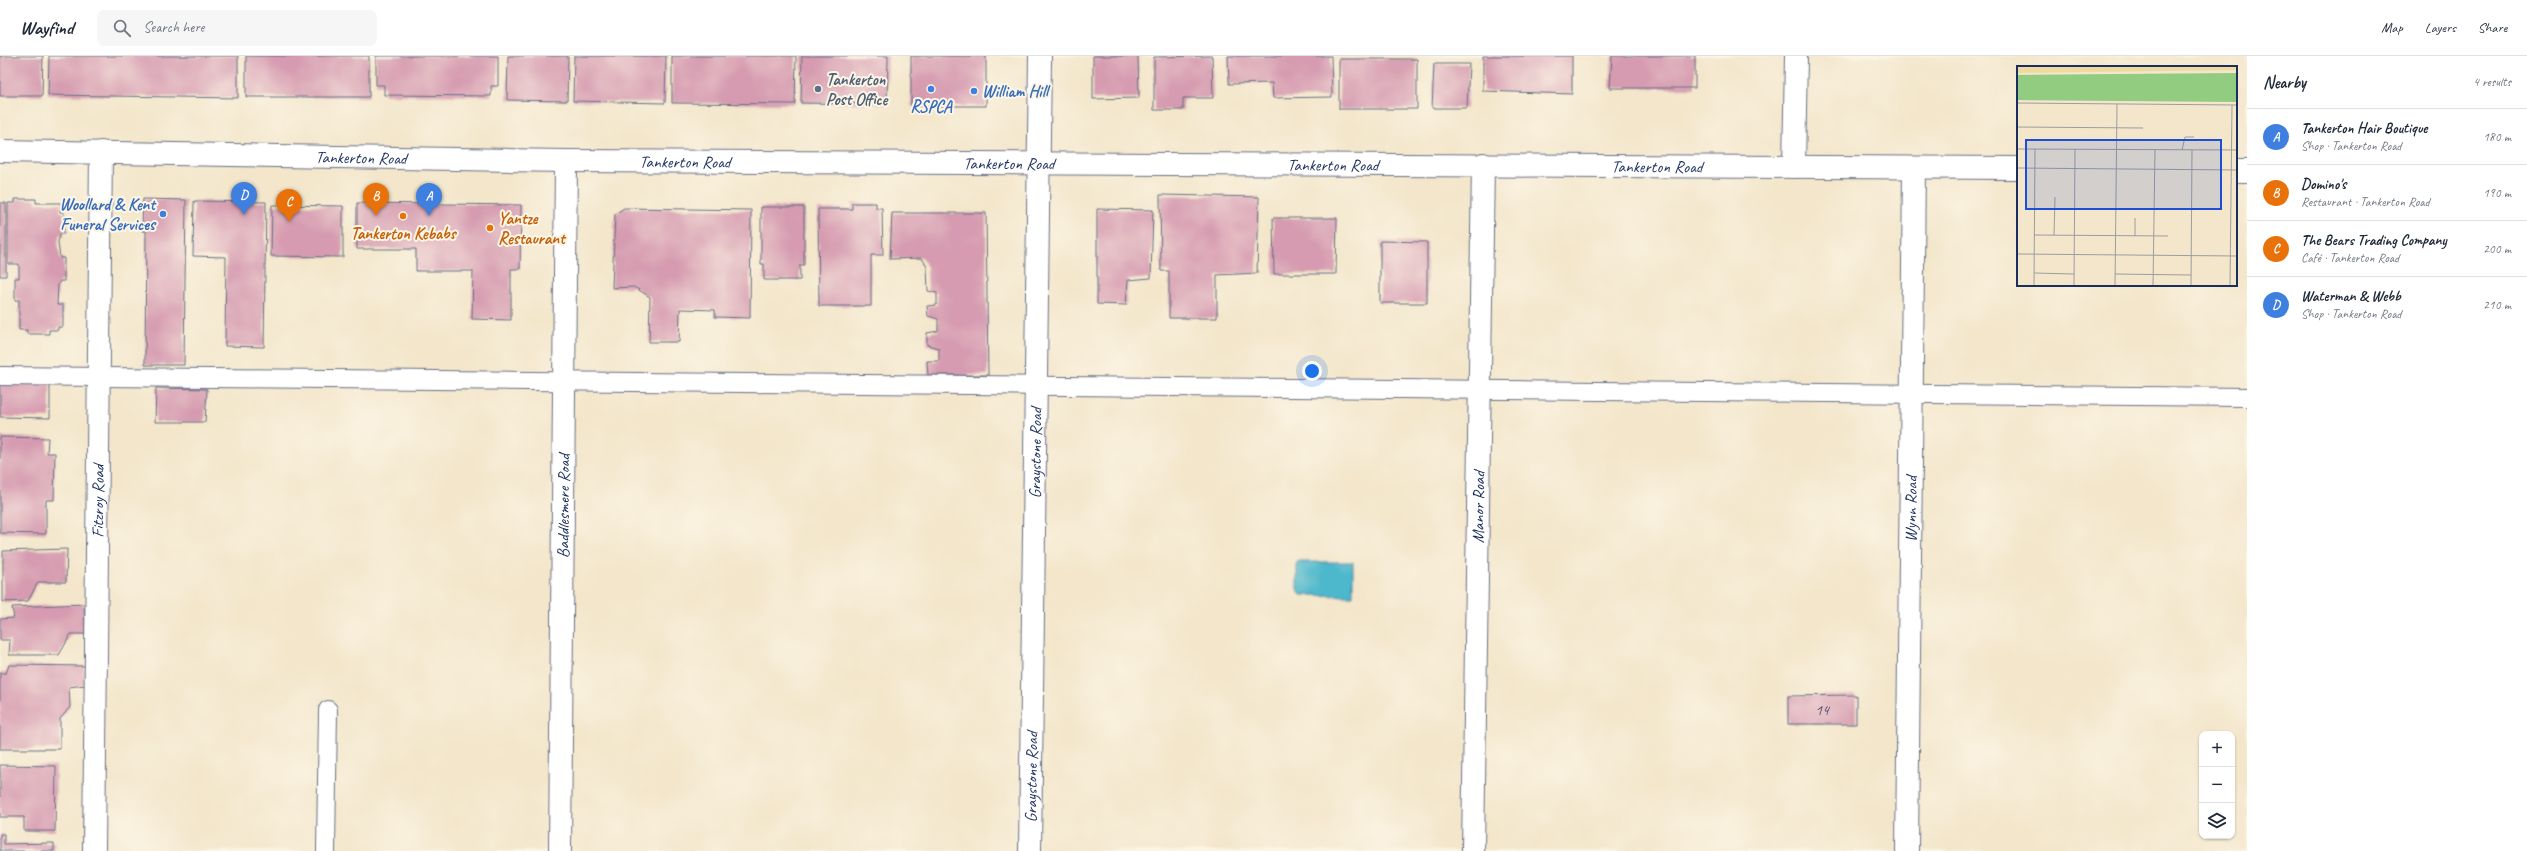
<!DOCTYPE html>
<html lang="en">
<head>
<meta charset="utf-8">
<style>
	:root { --surface:#fff; --page:#f6f6f7; --text:#1f2937; --muted:#747a83; --line:#e0e1e3; --accent:#c8321e }
	body { margin:0; font-family:Caveat,sans-serif; background:var(--page); color:var(--text) }
	.controls { position:absolute; right:12px; bottom:12px; display:grid; overflow:hidden; border-radius:8px; box-shadow:0 1px 3px #0004 }
	.controls button { width:36px; height:36px; display:grid; place-items:center; padding:0; border:0; border-bottom:1px solid var(--line); background:var(--surface); color:var(--text); font:20px sans-serif }
	.you { position:absolute; left:1312px; top:315px; width:14px; height:14px; margin:-10px; border:3px solid #fff; border-radius:50%; background:#1a73e8; box-shadow:0 0 0 6px #1a73e833 }
	.badge { display:grid; place-items:center; width:26px; height:26px; border-radius:50%; background:var(--accent); color:#fff; font-size:13px; font-weight:700 }
	.pin { position:absolute; translate:-50% -33px; filter:drop-shadow(0 1px 2px #0008) }
	.pin::after { content:''; position:absolute; top:21px; width:14px; height:12px; background:inherit; clip-path:polygon(0 0,100% 0,50% 100%) }
	.list { margin:0; padding:0; list-style:none }
	h2 { display:flex; justify-content:space-between; align-items:center; height:52px; margin:0; padding:0 16px; font-size:17px }
	h2 small { font-size:13px; font-weight:400; color:var(--muted) }
	.list li { display:grid; grid-template-columns:26px 1fr auto; gap:12px; align-items:center; box-sizing:border-box; height:56px; padding:0 16px; border-top:1px solid var(--line) }
	.list b { display:block; font-size:15px; white-space:nowrap }
	.list p { margin:0; font-size:13px; white-space:nowrap; color:var(--muted) }
	.list em { font-size:13px; font-style:normal; color:var(--muted) }
	.icon { flex:none; width:22px; height:22px; fill:none; stroke:currentColor; stroke-width:2; stroke-linecap:round; stroke-linejoin:round }
	.map { position:relative; flex:none; width:2247px; height:795px; overflow:hidden }
	header { display:flex; align-items:center; gap:24px; box-sizing:border-box; height:56px; padding:0 20px; background:var(--surface); border-bottom:1px solid var(--line) }
	header strong { font-size:19px }
	nav { display:flex; gap:22px; margin-inline-start:auto; font-size:14px }
	.search { width:280px; height:36px; background:var(--page); display:flex; align-items:center; gap:10px; box-sizing:border-box; padding:0 14px; border-radius:8px; color:var(--muted); font-size:15px }
	main { display:flex }
	aside { flex:1; background:var(--surface) }
	.map>svg:first-child { display:block }
	.water { fill:#4eb7cc; stroke:#347395 }
	.building { fill:#d69bb0 }
	.lines { fill:none; stroke-linecap:round; stroke-linejoin:round }
	.service-casing { stroke:#676f84; stroke-width:20 }
	.minor-casing { stroke:#676f84; stroke-width:24 }
	.secondary-casing { stroke:#676f84; stroke-width:24 }
	.service { stroke:#fff; stroke-width:18 }
	.minor { stroke:#fff; stroke-width:22 }
	.secondary { stroke:#fff; stroke-width:22 }
	.service-dot { fill:#5c6f8a; stroke:#fcf5e5; stroke-width:1.5 }
	.shop-dot { fill:#3f7fe0; stroke:#fcf5e5; stroke-width:1.5 }
	.food-dot { fill:#e8710a; stroke:#fcf5e5; stroke-width:1.5 }
	.labels { text-anchor:middle; stroke-width:4; stroke-linejoin:round; paint-order:stroke }
	.number-label { font-size:15px; fill:#4a4a72 }
	.service-label { font-size:17px; font-weight:bold; fill:#4e5e75; stroke:#fcf5e5; text-anchor:start }
	.shop-label { font-size:17px; font-weight:bold; fill:#366cbe; stroke:#fcf5e5; text-anchor:start }
	.street-label { font-size:17px; fill:#1b2f5e; stroke:#fcf5e5 }
	.food-label { font-size:17px; font-weight:bold; fill:#c56008; stroke:#fcf5e5; text-anchor:start }
	.inset-road { fill:none; stroke:#9d9d9f; stroke-width:1 }
	.view { fill:#1d4ed8; fill-opacity:0.15; stroke:#1d4ed8; stroke-width:2 }
	.inset-edge { fill:none; stroke:#1b2f5e; stroke-width:2 }
</style>
</head>
<body>
<header>
<strong>Wayfind</strong>
<div class="search"><svg class="icon" aria-label="search" viewBox="0 0 24 24"><circle cx="10" cy="10" r="6"/><path d="M15 15l6 6"/></svg>Search here</div>
<nav><a>Map</a><a>Layers</a><a>Share</a></nav>
</header>
<main>
<div class="map">
<svg width="2247" height="795" viewBox="0 0 2247 795">
	<rect width="100%" height="100%" fill="#fcf5e5"/>
	<filter id="ink" filterUnits="userSpaceOnUse"><feTurbulence type="fractalNoise" baseFrequency=".025" numOctaves="2"/><feDisplacementMap in="SourceGraphic" scale="8" xChannelSelector="R" yChannelSelector="G"/><feConvolveMatrix kernelMatrix="1 2 1 2 8 2 1 2 1" color-interpolation-filters="sRGB"/></filter>
	<filter id="wash" filterUnits="userSpaceOnUse"><feTurbulence type="fractalNoise" baseFrequency=".012" numOctaves="4" result="noise"/><feDisplacementMap in="SourceGraphic" scale="16" xChannelSelector="R" yChannelSelector="G"/><feGaussianBlur stdDeviation="0.9" result="paint"/><feColorMatrix in="noise" values="0 0 0 0 0 0 0 0 0 0 0 0 0 0 0 0 0 1.4 0 .05"/><feComposite in="paint" operator="in"/></filter>
	<g filter="url(#wash)">
		<rect width="100%" height="100%" fill="#f3e6cb"/>
		<path class="water" d="M 1297,506 L 1353,506 L 1353,540 L 1301,539 L 1297,533 Z"/>
		<g id="blocks">
			<path class="building" d="M 0,0 L 43,0 L 42,40 L 0,40 Z
				M 49,0 L 238,0 L 238,42 L 48,39 Z
				M 246,0 L 369,0 L 369,41 L 246,41 Z
				M 376,0 L 498,0 L 498,30 L 491,30 L 491,40 L 384,39 L 384,29 L 376,29 Z
				M 508,0 L 568,0 L 567,45 L 507,44 Z
				M 574,0 L 666,0 L 665,47 L 573,45 Z
				M 672,0 L 796,0 L 795,48 L 672,47 Z
				M 802,0 L 888,0 L 887,48 L 801,47 Z
				M 911,0 L 986,0 L 986,50 L 911,50 Z
				M 1093,0 L 1138,0 L 1139,42 L 1093,43 Z
				M 1212,0 L 1213,42 L 1183,42 L 1183,54 L 1154,54 L 1154,1 Z
				M 1228,0 L 1331,0 L 1332,41 L 1273,42 L 1272,27 L 1229,28 Z
				M 1483,0 L 1572,0 L 1572,38 L 1483,35 Z
				M 1612,0 L 1695,0 L 1695,32 L 1610,32 Z
				M 1339,3 L 1417,3 L 1417,53 L 1339,53 Z
				M 1434,8 L 1469,8 L 1467,52 L 1432,52 Z
				M 1160,139 L 1259,141 L 1257,217 L 1217,219 L 1217,262 L 1169,262 L 1169,215 L 1161,215 Z
				M 15,143 L 36,143 L 36,147 L 61,147 L 60,156 L 64,156 L 64,178 L 60,178 L 58,186 L 60,202 L 64,202 L 64,225 L 60,225 L 58,229 L 57,249 L 63,249 L 63,271 L 58,271 L 58,274 L 49,274 L 49,278 L 27,278 L 27,274 L 19,274 L 19,244 L 15,244 L 15,222 L 19,222 L 19,208 L 8,208 L 8,147 L 15,147 Z
				M 143,143 L 186,144 L 184,309 L 145,309 L 146,175 L 142,175 Z
				M 194,145 L 266,146 L 264,291 L 225,290 L 226,201 L 193,200 Z
				M 0,147 L 6,147 L 6,220 L 0,220 Z
				M 357,147 L 521,149 L 520,213 L 511,213 L 511,264 L 472,263 L 473,215 L 416,215 L 416,193 L 357,193 Z
				M 852,147 L 876,147 L 876,152 L 882,152 L 883,199 L 871,199 L 871,250 L 819,250 L 818,153 L 852,153 Z
				M 272,149 L 343,150 L 343,201 L 271,200 Z
				M 761,151 L 804,151 L 804,209 L 800,209 L 800,224 L 764,224 L 764,208 L 761,208 Z
				M 624,152 L 751,154 L 750,262 L 715,261 L 715,254 L 680,253 L 679,286 L 649,286 L 650,241 L 634,231 L 612,232 L 615,158 Z
				M 1097,153 L 1153,154 L 1151,222 L 1128,224 L 1126,249 L 1097,248 Z
				M 892,157 L 986,157 L 988,319 L 928,319 L 927,305 L 939,305 L 939,292 L 927,289 L 927,277 L 938,275 L 938,263 L 928,260 L 927,250 L 937,249 L 937,237 L 928,235 L 927,211 L 922,202 L 890,203 Z
				M 1273,162 L 1337,162 L 1336,218 L 1274,218 Z
				M 1380,185 L 1427,186 L 1427,247 L 1380,247 Z
				M 0,327 L 50,327 L 50,362 L 0,361 Z
				M 156,332 L 207,333 L 205,366 L 155,366 Z
				M 0,381 L 48,382 L 47,397 L 55,397 L 54,444 L 46,444 L 46,478 L 0,477 Z
				M 67,493 L 66,526 L 38,526 L 28,545 L 3,546 L 3,495 Z
				M 84,548 L 85,578 L 71,578 L 59,599 L 9,599 L 10,584 L 0,584 L 0,563 L 14,562 L 12,551 Z
				M 9,609 L 85,610 L 85,629 L 69,631 L 70,651 L 60,663 L 60,693 L 0,693 L 0,617 L 6,617 Z
				M 1856,639 L 1856,668 L 1788,668 L 1788,640 Z
				M 0,709 L 56,710 L 55,775 L 24,775 L 24,761 L 0,761 Z
				M 0,778 L 4,778 L 4,788 L 54,787 L 54,795 L 0,795 Z"/>
		</g>
	</g>
	<g filter="url(#ink)">
		<use href="#blocks" fill-opacity="0" stroke="#676f84" stroke-width="1"/>
		<g class="lines">
			<g class="service-casing">
				<path id="service" d="M 0,320 L 2247,341
					M 326,795 L 328,654"/>
			</g>
			<g class="minor-casing">
				<g id="minor">
					<path d="M 1794,111 L 1796,0"/>
					<path id="s1" d="M 94,795 L 101,96"/>
					<path id="s2" d="M 560,795 L 566,105"/>
					<path id="s3" d="M 1030,795 L 1040,0"/>
					<path id="s4" d="M 1473,795 L 1483,108"/>
					<path id="s5" d="M 1907,795 L 1914,112"/>
				</g>
			</g>
			<g class="secondary-casing">
				<g id="secondary">
					<path id="s6" d="M 0,95 L 566,105 L 2018,112"/>
					<path d="M 2236,115 L 2247,115"/>
				</g>
			</g>
			<use href="#service" class="service"/>
			<use href="#minor" class="minor"/>
			<use href="#secondary" class="secondary"/>
		</g>
	</g>
	<circle class="service-dot" cx="818" cy="33" r="4"/>
	<g class="shop-dot">
		<circle cx="931" cy="33" r="4"/>
		<circle cx="974" cy="35" r="4"/>
		<circle cx="163" cy="158" r="4"/>
	</g>
	<g class="food-dot">
		<circle cx="403" cy="160" r="4"/>
		<circle cx="490" cy="172" r="4"/>
	</g>
	<g class="labels">
		<g class="number-label">
			<text x="1822" y="659">14</text>
		</g>
		<g class="service-label">
			<text x="826" y="29">Tankerton<tspan x="826" dy="20">Post Office</tspan></text>
		</g>
		<g class="shop-label">
			<text x="982" y="41">William Hill</text>
			<text x="931" y="56" text-anchor="middle">RSPCA</text>
			<text x="155" y="154" text-anchor="end">Woollard &amp; Kent<tspan x="155" dy="20">Funeral Services</tspan></text>
		</g>
		<g class="street-label">
			<text dy="6" stroke="none"><textPath href="#s6" startOffset="361">Tankerton Road</textPath></text>
			<text dy="6" stroke="none"><textPath href="#s6" startOffset="685">Tankerton Road</textPath></text>
			<text dy="6" stroke="none"><textPath href="#s6" startOffset="1009">Tankerton Road</textPath></text>
			<text dy="6" stroke="none"><textPath href="#s6" startOffset="1333">Tankerton Road</textPath></text>
			<text dy="6" stroke="none"><textPath href="#s6" startOffset="1657">Tankerton Road</textPath></text>
			<text dy="6" stroke="none"><textPath href="#s3" startOffset="398">Graystone Road</textPath></text>
			<text dy="6" stroke="none"><textPath href="#s1" startOffset="350">Fitzroy Road</textPath></text>
			<text dy="6" stroke="none"><textPath href="#s2" startOffset="345">Baddlesmere Road</textPath></text>
			<text dy="6" stroke="none"><textPath href="#s4" startOffset="344">Manor Road</textPath></text>
			<text dy="6" stroke="none"><textPath href="#s5" startOffset="342">Wynn Road</textPath></text>
			<text dy="6" stroke="none"><textPath href="#s3" startOffset="74">Graystone Road</textPath></text>
		</g>
		<g class="food-label">
			<text x="498" y="168">Yantze<tspan x="498" dy="20">Restaurant</tspan></text>
			<text x="403" y="183" text-anchor="middle">Tankerton Kebabs</text>
		</g>
	</g>
	<g transform="translate(2017 10)">
		<rect width="220" height="220" fill="#f3e6cb"/>
		<path d="M 220,7 L 220,36 L 0,34 L 0,9 Z" fill="#91cc81"/>
		<path d="M 0,0 L 220,0 L 220,4 L 0,7 Z" fill="#eeda9e"/>
		<path class="inset-road" d="M 0,37 L 220,39M 0,61 L 126,62M 0,83 L 220,84M 165,84 L 168,71 L 177,71M 0,102 L 220,104M 17,169 L 151,170M 37,169 L 38,131M 118,170 L 118,152M 0,188 L 220,190M 17,207 L 57,208M 98,208 L 174,209M 17,220 L 18,83M 57,220 L 58,83M 98,220 L 100,38M 136,220 L 138,84M 174,220 L 175,84M 213,220 L 215,39"/>
		<path class="view" d="M 9,74 L 204,74 L 204,143 L 9,143 Z"/>
		<rect width="220" height="220" class="inset-edge"/>
	</g>
</svg>
<div class="controls">
<button>+</button>
<button>−</button>
<button><svg class="icon" aria-label="layers" viewBox="0 0 24 24"><path d="M12 4l9 5-9 5-9-5zM3 14l9 5 9-5"/></svg></button>
</div>
<div class="you"></div>
<div class="pin badge" style="left:429px;top:160px;background:#3f7fe0">A</div>
<div class="pin badge" style="left:376px;top:160px;background:#e8710a">B</div>
<div class="pin badge" style="left:289px;top:166px;background:#e8710a">C</div>
<div class="pin badge" style="left:244px;top:159px;background:#3f7fe0">D</div>
</div>
<aside>
<h2>Nearby<small>4 results</small></h2>
<ul class="list">
<li><span class="badge" style="background:#3f7fe0">A</span><div><b>Tankerton Hair Boutique</b><p>Shop · Tankerton Road</p></div><em>180 m</em></li>
<li><span class="badge" style="background:#e8710a">B</span><div><b>Domino's</b><p>Restaurant · Tankerton Road</p></div><em>190 m</em></li>
<li><span class="badge" style="background:#e8710a">C</span><div><b>The Bears Trading Company</b><p>Café · Tankerton Road</p></div><em>200 m</em></li>
<li><span class="badge" style="background:#3f7fe0">D</span><div><b>Waterman &amp; Webb</b><p>Shop · Tankerton Road</p></div><em>210 m</em></li>
</ul>
</aside>
</main>
</body>
</html>
